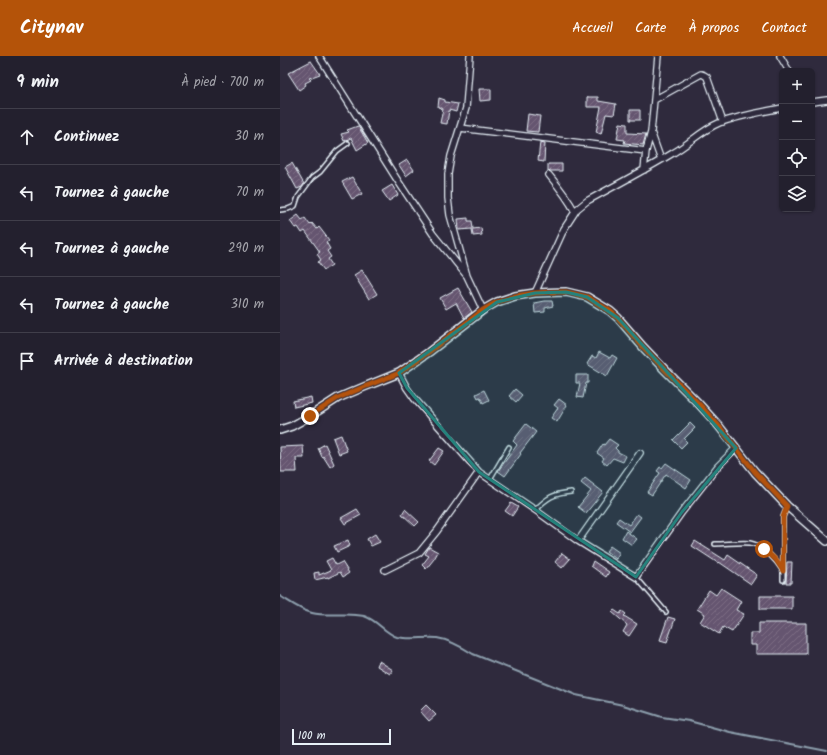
<!DOCTYPE html>
<html lang="fr">
<head>
<meta charset="utf-8">
<style>
	:root { --surface:#23202e; --page:#2f2d3a; --text:#f1f3f6; --muted:#a3a3aa; --line:#403e4a; --accent:#b45309 }
	body { margin:0; font-family:Kalam,sans-serif; background:var(--page); color:var(--text) }
	.controls { position:absolute; right:12px; top:12px; display:grid; overflow:hidden; border-radius:6px; box-shadow:0 1px 3px #0004 }
	.controls button { width:36px; height:36px; display:grid; place-items:center; padding:0; border:0; border-bottom:1px solid var(--line); background:var(--surface); color:var(--text); font:20px sans-serif }
	.scale { position:absolute; left:12px; bottom:10px; width:99px; box-sizing:border-box; padding-left:4px; border:2px solid #e8f1f8; border-top:0; font-size:11px; line-height:14px; white-space:nowrap; color:#e8f1f8; -webkit-text-stroke:3px #2f2a3d; paint-order:stroke }
	.stop { position:absolute; width:12px; height:12px; margin:-9px; border:3px solid #b45309; border-radius:50%; background:#fff }
	.stop.end { background:#b45309; border-color:#fff; box-shadow:0 1px 4px #0008 }
	.list { margin:0; padding:0; list-style:none }
	h2 { display:flex; justify-content:space-between; align-items:center; height:52px; margin:0; padding:0 16px; font-size:17px }
	h2 small { font-size:13px; font-weight:400; color:var(--muted) }
	.list li { display:grid; grid-template-columns:26px 1fr auto; gap:12px; align-items:center; box-sizing:border-box; height:56px; padding:0 16px; border-top:1px solid var(--line) }
	.list b { display:block; font-size:15px; white-space:nowrap }
	.list em { font-size:13px; font-style:normal; color:var(--muted) }
	.icon { flex:none; width:22px; height:22px; fill:none; stroke:currentColor; stroke-width:2; stroke-linecap:round; stroke-linejoin:round }
	.map { position:relative; flex:none; width:547px; height:699px; overflow:hidden }
	header { display:flex; align-items:center; gap:24px; box-sizing:border-box; height:56px; padding:0 20px; background:var(--accent); color:#fff }
	header strong { font-size:19px }
	nav { display:flex; gap:22px; margin-inline-start:auto; font-size:14px }
	main { display:flex }
	aside { flex:1; background:var(--surface) }
	.map>svg:first-child { display:block }
	.lines { fill:none; stroke-linecap:round; stroke-linejoin:round }
	.stream { stroke:#8d9fad; stroke-width:2 }
	.building { fill:url(#building-hatch); stroke:#e8f1f8 }
	.service-casing { stroke:#e8f1f8; stroke-width:6 }
	.minor-casing { stroke:#e8f1f8; stroke-width:8 }
	.tertiary-casing { stroke:#e8f1f8; stroke-width:10 }
	.service { stroke:#2f2a3d; stroke-width:3 }
	.minor { stroke:#2f2a3d; stroke-width:5.5 }
	.tertiary { stroke:#2f2a3d; stroke-width:7 }
	.route { stroke:#b45309; stroke-width:5 }
	.marked { fill:#25827c; fill-opacity:0.2; stroke:#25827c; stroke-width:3; stroke-linejoin:round }
</style>
</head>
<body>
<header>
<strong>Citynav</strong>
<nav><a>Accueil</a><a>Carte</a><a>À propos</a><a>Contact</a></nav>
</header>
<main>
<aside>
<h2>9 min<small>À pied · 700 m</small></h2>
<ul class="list">
<li><svg class="icon" aria-label="ahead" viewBox="0 0 24 24"><path d="M12 20V5M6 11l6-6 6 6"/></svg><div><b>Continuez</b></div><em>30 m</em></li>
<li><svg class="icon" aria-label="left" viewBox="0 0 24 24"><path d="M17 20v-9H6M10 6l-5 5 5 5"/></svg><div><b>Tournez à gauche</b></div><em>70 m</em></li>
<li><svg class="icon" aria-label="left" viewBox="0 0 24 24"><path d="M17 20v-9H6M10 6l-5 5 5 5"/></svg><div><b>Tournez à gauche</b></div><em>290 m</em></li>
<li><svg class="icon" aria-label="left" viewBox="0 0 24 24"><path d="M17 20v-9H6M10 6l-5 5 5 5"/></svg><div><b>Tournez à gauche</b></div><em>310 m</em></li>
<li><svg class="icon" aria-label="arrive" viewBox="0 0 24 24"><path d="M6 21V4h12l-3 4 3 4H6"/></svg><div><b>Arrivée à destination</b></div></li>
</ul>
</aside>
<div class="map">
<svg width="547" height="699" viewBox="0 0 547 699">
	<defs>
		<pattern id="building-hatch" width="6" height="6" patternUnits="userSpaceOnUse"><rect width="6" height="6" fill="#65546f"/><path d="M-1 1l2-2M0 6l6-6M5 7l2-2" fill="none" stroke="#7b6d84"/></pattern>
	</defs>
	<rect width="100%" height="100%" fill="#2f2a3d"/>
	<filter id="ink" filterUnits="userSpaceOnUse"><feTurbulence type="fractalNoise" baseFrequency=".025" numOctaves="2"/><feDisplacementMap in="SourceGraphic" scale="8" xChannelSelector="R" yChannelSelector="G"/><feConvolveMatrix kernelMatrix="1 2 1 2 8 2 1 2 1" color-interpolation-filters="sRGB"/></filter>
	<g filter="url(#ink)">
		<g class="lines">
			<path class="stream" d="M 0,540 C 10,546 20,554 32,557 C 49,561 67,556 84,560 C 97,564 105,577 117,581 C 130,584 144,581 157,582 C 170,584 182,591 193,598 L 296,639 L 343,649 L 382,661 L 409,665 L 450,676 L 547,695"/>
		</g>
		<path class="building" d="M 31,5 L 40,18 L 29,22 L 31,24 L 25,27 L 26,29 L 19,34 L 8,17 Z
			M 199,33 L 211,33 L 211,44 L 200,45 Z
			M 307,41 L 318,41 L 318,45 L 336,48 L 334,59 L 326,58 L 321,78 L 316,76 L 321,51 L 307,51 Z
			M 159,42 L 165,44 L 165,46 L 178,48 L 176,56 L 169,54 L 167,68 L 160,67 L 163,53 L 158,51 Z
			M 350,54 L 360,54 L 360,64 L 350,64 Z
			M 248,58 L 260,60 L 258,76 L 246,75 Z
			M 340,67 L 347,68 L 347,77 L 366,78 L 363,89 L 344,87 L 345,84 L 337,83 Z
			M 78,70 L 88,87 L 77,94 L 71,82 L 64,85 L 61,78 L 69,76 L 67,74 Z
			M 260,86 L 265,87 L 264,106 L 258,105 Z
			M 127,104 L 134,114 L 126,120 L 119,109 Z
			M 12,107 L 24,128 L 22,131 L 17,133 L 5,111 Z
			M 268,108 L 282,108 L 282,115 L 268,115 Z
			M 72,121 L 82,138 L 72,143 L 62,126 Z
			M 112,129 L 118,139 L 109,145 L 102,135 Z
			M 18,159 L 22,164 L 25,162 L 30,169 L 32,167 L 37,173 L 39,171 L 49,184 L 46,186 L 50,193 L 47,195 L 51,201 L 48,203 L 52,209 L 44,214 L 38,206 L 41,204 L 37,198 L 40,196 L 25,175 L 22,177 L 18,171 L 15,172 L 10,165 Z
			M 188,162 L 188,165 L 192,165 L 193,173 L 201,172 L 202,179 L 193,180 L 192,173 L 179,174 L 178,163 Z
			M 82,214 L 97,238 L 89,243 L 74,219 Z
			M 178,232 L 192,256 L 184,262 L 176,247 L 166,253 L 160,242 Z
			M 264,245 L 272,245 L 273,250 L 265,252 L 265,256 L 255,257 L 254,247 Z
			M 319,296 L 330,302 L 332,299 L 337,302 L 327,320 L 307,308 L 312,300 L 316,302 Z
			M 296,319 L 308,319 L 308,327 L 306,327 L 303,342 L 297,341 L 300,327 L 296,327 Z
			M 235,333 L 242,339 L 236,346 L 229,340 Z
			M 204,334 L 209,344 L 203,347 L 200,341 L 198,342 L 196,338 Z
			M 31,341 L 32,347 L 14,351 L 13,345 Z
			M 279,343 L 287,349 L 277,366 L 271,362 L 278,352 L 274,349 Z
			M 410,367 L 415,372 L 404,383 L 407,386 L 401,392 L 393,384 Z
			M 246,368 L 256,376 L 240,397 L 241,398 L 225,420 L 218,415 L 237,389 L 233,385 Z
			M 61,379 L 67,395 L 59,398 L 53,382 Z
			M 329,383 L 338,389 L 335,392 L 338,395 L 338,396 L 346,400 L 343,406 L 333,402 L 327,409 L 322,405 L 324,402 L 317,397 L 323,388 L 324,389 Z
			M 45,388 L 54,408 L 50,411 L 43,400 L 42,401 L 38,392 Z
			M 23,390 L 24,402 L 16,402 L 17,416 L 1,416 L 0,391 Z
			M 159,392 L 164,395 L 154,409 L 149,405 Z
			M 386,407 L 411,424 L 406,432 L 386,418 L 372,439 L 367,436 L 380,417 L 377,415 L 380,411 L 382,412 Z
			M 305,422 L 323,436 L 306,457 L 298,451 L 311,435 L 301,427 Z
			M 231,447 L 238,451 L 232,460 L 225,455 Z
			M 77,453 L 81,459 L 65,468 L 61,462 Z
			M 125,453 L 139,466 L 135,470 L 122,458 Z
			M 357,458 L 361,461 L 350,476 L 336,466 L 339,462 L 349,469 Z
			M 346,475 L 357,483 L 352,489 L 342,482 Z
			M 95,478 L 100,486 L 91,490 L 87,483 Z
			M 68,484 L 70,490 L 57,496 L 54,490 Z
			M 415,485 L 445,504 L 448,499 L 477,519 L 471,528 L 439,506 L 438,507 L 412,490 Z
			M 330,490 L 340,497 L 336,503 L 326,495 Z
			M 149,491 L 158,496 L 154,503 L 146,513 L 142,509 L 149,500 L 145,498 Z
			M 282,497 L 290,503 L 282,512 L 275,506 Z
			M 52,502 L 56,509 L 62,506 L 69,517 L 63,521 L 60,516 L 48,522 L 48,521 L 35,524 L 34,517 L 39,516 L 39,519 L 51,514 L 46,505 Z
			M 313,505 L 329,516 L 326,521 L 311,510 Z
			M 507,506 L 512,506 L 511,527 L 506,527 Z
			M 441,532 L 461,545 L 456,554 L 464,558 L 452,576 L 443,571 L 439,578 L 420,566 L 425,558 L 417,553 L 429,534 L 436,539 Z
			M 480,540 L 512,540 L 512,553 L 480,553 Z
			M 334,554 L 340,558 L 342,555 L 346,558 L 344,560 L 357,568 L 349,580 L 343,576 L 347,569 L 332,556 Z
			M 388,561 L 395,563 L 387,586 L 380,584 Z
			M 479,567 L 526,567 L 526,598 L 476,598 L 476,589 L 470,589 L 470,577 L 479,577 Z
			M 99,605 L 113,614 L 110,618 L 97,610 Z
			M 146,649 L 156,659 L 149,665 L 140,655 Z"/>
		<g class="lines">
			<g class="service-casing">
				<path id="service" d="M 0,154 L 8,153 L 15,150 L 18,141 L 32,122 L 40,116 L 57,95 L 68,87
					M 210,423 L 229,391
					M 255,454 C 268,441 273,438 291,436
					M 435,488 C 446,488 459,486 470,487 C 483,489 496,504 503,515
					M 356,521 L 386,556
					M 503,524 L 503,461 L 507,451"/>
			</g>
			<g class="minor-casing">
				<path id="minor" d="M 39,0 L 116,122 L 153,178 L 187,220
					M 190,0 L 186,52 L 171,100 L 168,118 L 168,142 L 170,159 L 187,220 L 203,254
					M 378,0 L 371,76 L 381,104
					M 500,0 L 509,15
					M 374,44 L 421,18 L 424,19 L 427,21 L 443,66
					M 532,46 L 547,44
					M 180,72 L 366,95
					M 364,114 L 366,95 L 371,76
					M 269,119 C 279,131 288,142 295,156
					M 255,237 L 284,173 L 297,153 L 307,145 C 336,129 365,114 393,97 C 409,88 422,74 439,67 C 459,60 481,56 502,52
					M 119,317 L 127,332 L 134,342 L 199,416 L 258,456 L 298,485 L 356,521 L 402,456 L 438,410 L 456,392
					M 298,485 L 360,397
					M 105,514 L 139,497 L 157,475 L 199,416"/>
			</g>
			<g class="tertiary-casing">
				<path id="tertiary" d="M 0,374 L 12,370 L 30,360 L 58,342 L 84,331 L 119,317 L 149,296 L 203,254 L 217,246 L 235,240 L 255,237 L 286,236 L 307,241 L 330,255 L 338,262 L 363,291 L 385,314 L 418,347 L 438,369 L 475,416 L 507,450 L 547,485"/>
			</g>
			<use href="#service" class="service"/>
			<use href="#minor" class="minor"/>
			<use href="#tertiary" class="tertiary"/>
		</g>
	</g>
	<g class="lines" filter="url(#ink)">
		<path class="route" d="M 30,360 L 58,342 L 84,331 L 119,317 L 149,296 L 203,254 L 217,246 L 235,240 L 255,237 L 272,236 L 286,236 L 307,241 L 330,255 L 338,262 L 363,291 L 385,314 L 418,347 L 438,369 L 475,416 L 507,450 L 503,461 L 503,515 L 496,504 L 484,493"/>
	</g>
	<path class="marked" d="M 286,236 L 307,241 L 338,262 L 456,392 L 402,456 L 356,521 L 199,416 L 127,332 L 119,317 L 217,246 L 255,237 Z"/>
</svg>
<div class="controls">
<button>+</button>
<button>−</button>
<button><svg class="icon" aria-label="locate" viewBox="0 0 24 24"><circle cx="12" cy="12" r="6"/><path d="M12 2v4M12 18v4M2 12h4M18 12h4"/></svg></button>
<button><svg class="icon" aria-label="layers" viewBox="0 0 24 24"><path d="M12 4l9 5-9 5-9-5zM3 14l9 5 9-5"/></svg></button>
</div>
<div class="scale">100 m</div>
<div class="stop" style="left:484px;top:493px"></div>
<div class="stop end" style="left:30px;top:360px"></div>
</div>
</main>
</body>
</html>
